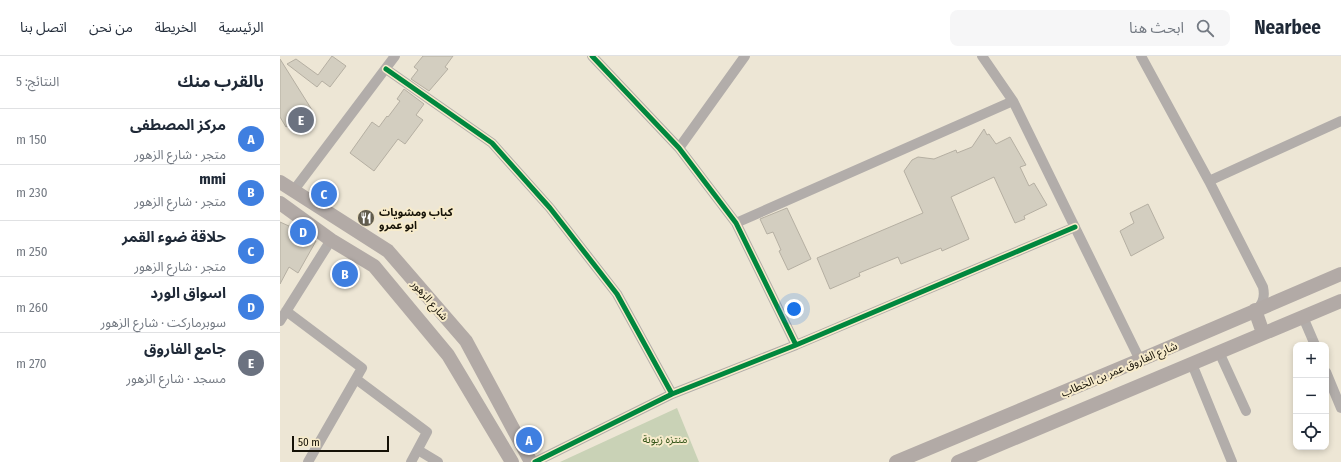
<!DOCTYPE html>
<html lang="ar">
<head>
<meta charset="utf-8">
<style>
	:root { --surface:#fff; --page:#f6f6f7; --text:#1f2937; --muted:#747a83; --line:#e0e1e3; --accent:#1a73e8 }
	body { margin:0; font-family:"Fira Sans Condensed","Noto Sans Arabic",sans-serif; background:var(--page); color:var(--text); direction:rtl }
	.controls { position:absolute; right:12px; bottom:12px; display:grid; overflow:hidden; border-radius:8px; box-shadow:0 2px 6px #0003 }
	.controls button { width:36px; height:36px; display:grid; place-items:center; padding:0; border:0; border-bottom:1px solid var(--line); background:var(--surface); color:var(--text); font:20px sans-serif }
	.scale { position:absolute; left:12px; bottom:10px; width:97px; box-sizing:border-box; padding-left:4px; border:2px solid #151106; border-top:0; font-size:11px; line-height:14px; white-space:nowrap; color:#151106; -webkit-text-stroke:3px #f7ebcb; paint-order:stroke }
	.you { position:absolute; left:514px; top:253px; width:14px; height:14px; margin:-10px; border:3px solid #fff; border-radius:50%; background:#1a73e8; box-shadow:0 0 0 6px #1a73e833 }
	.badge { display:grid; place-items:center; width:26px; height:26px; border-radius:50%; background:var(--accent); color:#fff; font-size:13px; font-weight:700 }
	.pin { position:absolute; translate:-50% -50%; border:2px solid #fff; box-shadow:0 1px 4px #0006 }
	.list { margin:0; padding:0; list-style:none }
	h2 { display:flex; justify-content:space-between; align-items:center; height:52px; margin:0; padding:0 16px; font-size:17px }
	h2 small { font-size:13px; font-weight:400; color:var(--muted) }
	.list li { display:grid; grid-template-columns:26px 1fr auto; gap:12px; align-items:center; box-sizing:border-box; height:56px; padding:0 16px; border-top:1px solid var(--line) }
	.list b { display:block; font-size:15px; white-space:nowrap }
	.list p { margin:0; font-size:13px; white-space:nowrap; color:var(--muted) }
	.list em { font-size:13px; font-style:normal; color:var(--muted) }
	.icon { flex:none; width:22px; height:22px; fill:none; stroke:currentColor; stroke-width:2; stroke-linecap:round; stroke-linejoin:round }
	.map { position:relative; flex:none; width:1061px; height:406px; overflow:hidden; direction:ltr }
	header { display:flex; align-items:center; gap:24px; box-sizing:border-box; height:56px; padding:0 20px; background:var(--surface); border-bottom:1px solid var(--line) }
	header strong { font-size:19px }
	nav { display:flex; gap:22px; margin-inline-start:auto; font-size:14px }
	.search { width:280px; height:36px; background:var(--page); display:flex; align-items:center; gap:10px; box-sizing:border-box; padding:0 14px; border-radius:8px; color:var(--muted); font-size:15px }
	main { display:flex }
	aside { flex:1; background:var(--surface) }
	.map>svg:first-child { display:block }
	.green { fill:#c9d2b6 }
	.building { fill:#d3cec0; stroke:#b5afa2 }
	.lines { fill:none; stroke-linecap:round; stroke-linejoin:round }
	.street { stroke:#b2adaa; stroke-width:10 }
	.secondary { stroke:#b2aaa6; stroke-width:14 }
	.cycleway-casing { stroke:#f7ebcb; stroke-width:8 }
	.cycleway { stroke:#00873e; stroke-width:5 }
	.labels { text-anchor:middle; stroke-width:4; stroke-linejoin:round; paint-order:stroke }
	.poi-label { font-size:11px; font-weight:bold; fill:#151106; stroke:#f7ebcb; text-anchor:start }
	.street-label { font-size:11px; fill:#151106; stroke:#f7ebcb }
	.park-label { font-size:11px; fill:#345519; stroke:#f7ebcb }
</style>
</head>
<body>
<header>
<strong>Nearbee</strong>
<div class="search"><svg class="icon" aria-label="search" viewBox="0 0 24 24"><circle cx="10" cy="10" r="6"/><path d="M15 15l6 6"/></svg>ابحث هنا</div>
<nav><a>الرئيسية</a><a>الخريطة</a><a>من نحن</a><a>اتصل بنا</a></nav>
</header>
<main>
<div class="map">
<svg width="1061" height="406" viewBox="0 0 1061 406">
	<rect width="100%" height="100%" fill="#ede6d5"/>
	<path class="green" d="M 397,352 L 419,406 L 280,406 Z"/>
	<path class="building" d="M 52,0 L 66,10 L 50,31 L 42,25 L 37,31 L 7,8 L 16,3 L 38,19 Z
		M 143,0 L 173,0 L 165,11 L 168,13 L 149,35 L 131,23 L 138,14 L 134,11 Z
		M 0,3 L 32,54 L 6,71 L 0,61 Z
		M 124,33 L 144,48 L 136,59 L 143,64 L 125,88 L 118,83 L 94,115 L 70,97 L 92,66 L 99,71 L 107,60 L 108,61 L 120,45 L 117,43 Z
		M 704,73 L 707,79 L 709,78 L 716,88 L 730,81 L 746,109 L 740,111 L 749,130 L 754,127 L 767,149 L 744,160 L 745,163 L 735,167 L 714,121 L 671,141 L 689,183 L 662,195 L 661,192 L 621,208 L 618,201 L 579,217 L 580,220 L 550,233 L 537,202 L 643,157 L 624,115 L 632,104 L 638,101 L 654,103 L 676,94 L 677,97 L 692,91 Z
		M 868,148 L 884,182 L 851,200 L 840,175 L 854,167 L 850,157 Z
		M 507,152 L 531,203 L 508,214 L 499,195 L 501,194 L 493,176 L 487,178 L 480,163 Z
		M 0,166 L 20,175 L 36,185 L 18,217 L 9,211 L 0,228 Z"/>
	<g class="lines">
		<path class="street" d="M 312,0 L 399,92 L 456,167 L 516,289
			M 702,0 L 733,45 L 860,304
			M 861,0 L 929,125 L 983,231 C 985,240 984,247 977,253
			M 106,13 L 212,87 L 270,152 L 337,238 L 392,338
			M 399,92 L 465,0
			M 929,125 L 1061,65
			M 14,134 L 115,0
			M 456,167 L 733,45
			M 6,255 L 82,312 L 28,406
			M 1023,261 L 1035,289
			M 0,265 L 51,184
			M 939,296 L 966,355
			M 912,308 L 952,406
			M 1046,316 L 1061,352
			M 76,323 L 147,376 L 131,406
			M 138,394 L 158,406
			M 255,406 L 392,338 L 516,289 L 795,171"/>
		<path class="secondary" d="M 0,126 L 108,195 L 186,285 L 251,406
			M 0,147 L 51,184 L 94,210 L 168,299 L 232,406
			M 975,254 L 983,277
			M 616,406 L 860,304 L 1061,218
			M 678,406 L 1061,245"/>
		<g class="cycleway-casing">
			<path id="cycleway" d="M 312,0 L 399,92 L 456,167 L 516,289
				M 106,13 L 212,87 L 270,152 L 337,238 L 392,338
				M 255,406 L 392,338 L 516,289 L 795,171"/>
		</g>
		<use href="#cycleway" class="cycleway"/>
	</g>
	<defs>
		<g id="restaurant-disc" transform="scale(0.9)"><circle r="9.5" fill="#615c4e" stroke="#f7ebcb"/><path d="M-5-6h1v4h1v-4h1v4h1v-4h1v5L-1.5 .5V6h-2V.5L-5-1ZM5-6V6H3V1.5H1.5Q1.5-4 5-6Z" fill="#fff"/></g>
	</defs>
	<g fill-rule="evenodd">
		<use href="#restaurant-disc" x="86" y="162"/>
	</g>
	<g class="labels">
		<g class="poi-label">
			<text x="99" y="160">كباب ومشويات<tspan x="99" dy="13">ابو عمرو</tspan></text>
		</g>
		<g class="street-label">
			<text transform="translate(150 244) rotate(49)" y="4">شارع الزهور</text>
			<text transform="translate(839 313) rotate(-23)" y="4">شارع الفاروق عمر بن الخطاب</text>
		</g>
		<g class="park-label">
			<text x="385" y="387">منتزه زيونة</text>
		</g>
	</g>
</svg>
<div class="controls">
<button>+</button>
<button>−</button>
<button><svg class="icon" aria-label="locate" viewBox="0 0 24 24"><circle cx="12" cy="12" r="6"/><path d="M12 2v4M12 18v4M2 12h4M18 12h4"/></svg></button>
</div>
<div class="scale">50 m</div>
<div class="you"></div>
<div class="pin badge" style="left:249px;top:384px;background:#3f7fe0">A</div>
<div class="pin badge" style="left:65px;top:218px;background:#3f7fe0">B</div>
<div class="pin badge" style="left:44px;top:138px;background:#3f7fe0">C</div>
<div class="pin badge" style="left:23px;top:176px;background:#3f7fe0">D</div>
<div class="pin badge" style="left:21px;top:64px;background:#6b7280">E</div>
</div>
<aside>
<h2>بالقرب منك<small>النتائج: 5</small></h2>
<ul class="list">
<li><span class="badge" style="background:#3f7fe0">A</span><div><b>مركز المصطفى</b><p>متجر · شارع الزهور</p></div><em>150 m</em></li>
<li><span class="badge" style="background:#3f7fe0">B</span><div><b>mmi</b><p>متجر · شارع الزهور</p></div><em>230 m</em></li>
<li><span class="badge" style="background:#3f7fe0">C</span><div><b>حلاقة ضوء القمر</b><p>متجر · شارع الزهور</p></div><em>250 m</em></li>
<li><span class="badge" style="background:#3f7fe0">D</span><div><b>اسواق الورد</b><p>سوبرماركت · شارع الزهور</p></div><em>260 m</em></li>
<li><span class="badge" style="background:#6b7280">E</span><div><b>جامع الفاروق</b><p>مسجد · شارع الزهور</p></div><em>270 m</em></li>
</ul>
</aside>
</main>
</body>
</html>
